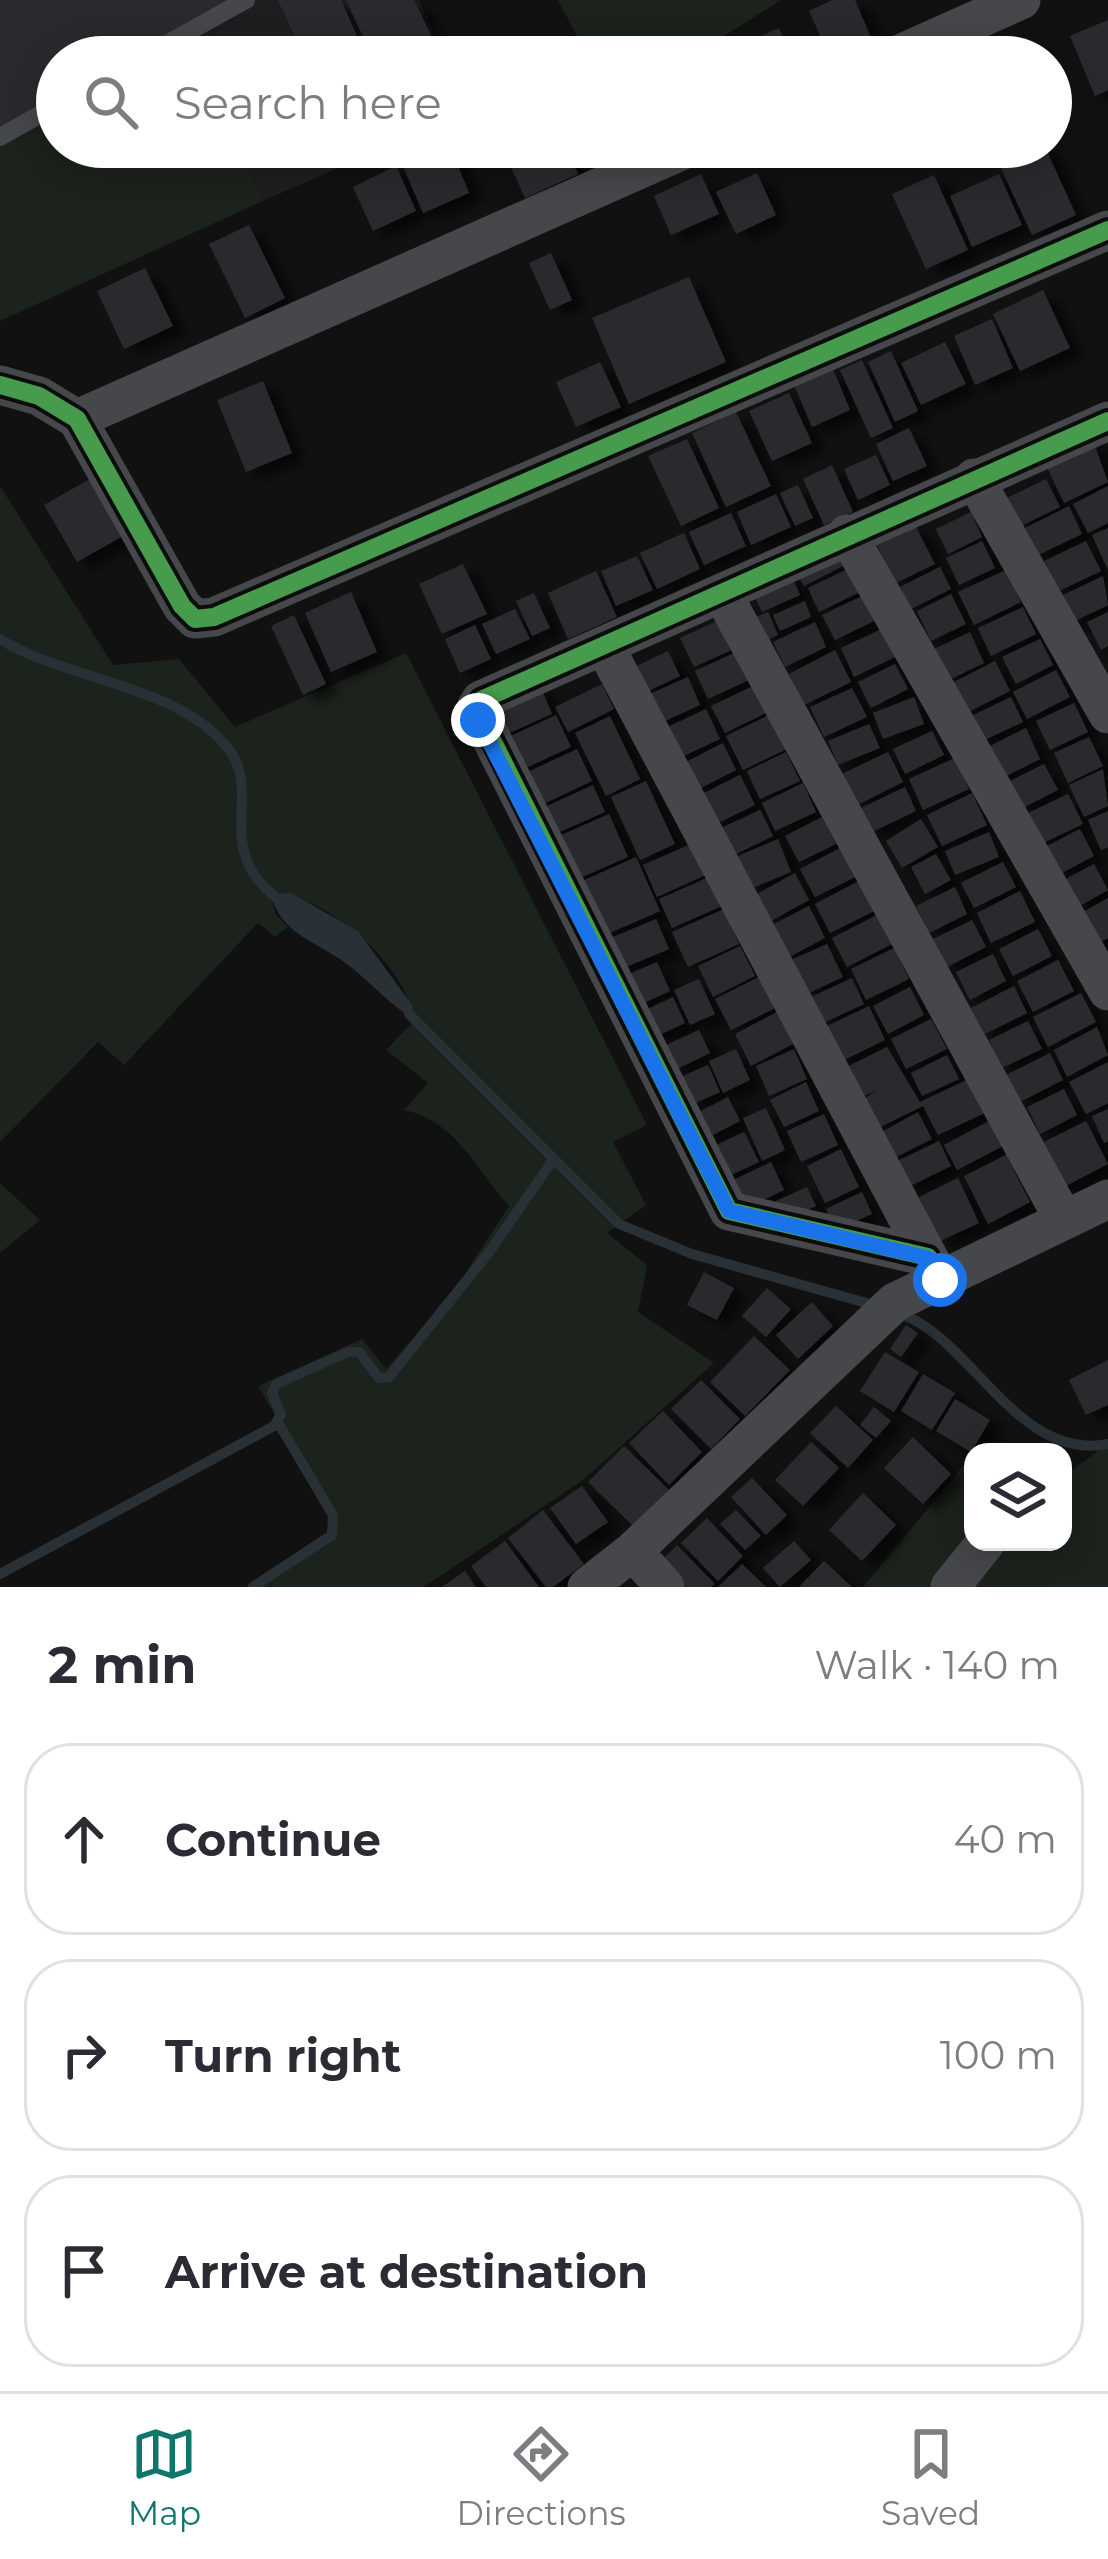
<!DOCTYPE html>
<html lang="en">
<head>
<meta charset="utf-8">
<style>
	:root { --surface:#fff; --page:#f2f2f3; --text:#2b2b33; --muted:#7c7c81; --line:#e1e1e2; --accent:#0f766e }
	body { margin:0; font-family:Montserrat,sans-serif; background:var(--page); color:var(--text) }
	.controls { position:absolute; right:36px; bottom:36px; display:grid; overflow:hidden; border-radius:24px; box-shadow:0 6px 30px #0003 }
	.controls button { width:108px; height:108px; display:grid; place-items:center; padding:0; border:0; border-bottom:3px solid var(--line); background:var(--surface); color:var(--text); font:60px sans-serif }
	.stop { position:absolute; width:36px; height:36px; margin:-27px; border:9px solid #1a73e8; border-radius:50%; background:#fff }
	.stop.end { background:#1a73e8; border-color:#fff; box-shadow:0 3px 12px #0008 }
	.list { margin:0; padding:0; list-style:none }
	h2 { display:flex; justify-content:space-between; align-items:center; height:156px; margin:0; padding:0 48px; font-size:51px }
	h2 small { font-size:39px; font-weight:400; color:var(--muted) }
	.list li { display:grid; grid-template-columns:78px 1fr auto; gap:36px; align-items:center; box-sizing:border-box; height:192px; margin:0 24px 24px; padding:0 24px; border:3px solid var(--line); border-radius:48px }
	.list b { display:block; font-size:45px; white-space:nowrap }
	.list em { font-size:39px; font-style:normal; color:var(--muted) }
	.icon { flex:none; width:66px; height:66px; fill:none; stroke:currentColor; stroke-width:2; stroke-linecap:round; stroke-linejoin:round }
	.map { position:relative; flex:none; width:1108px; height:1587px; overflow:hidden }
	.search { position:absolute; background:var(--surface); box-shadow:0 6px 30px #0003; left:36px; right:36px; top:36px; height:132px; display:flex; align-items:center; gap:30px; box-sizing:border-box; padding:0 42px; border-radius:66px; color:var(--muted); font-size:45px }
	.sheet { height:804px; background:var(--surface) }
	nav { display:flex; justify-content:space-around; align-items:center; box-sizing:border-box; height:168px; border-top:3px solid var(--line); background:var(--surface); font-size:33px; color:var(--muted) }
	nav a { display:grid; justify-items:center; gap:6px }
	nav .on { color:var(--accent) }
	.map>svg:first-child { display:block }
	.built { fill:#1e1e20 }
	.green { fill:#1c221c }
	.water { fill:#293136 }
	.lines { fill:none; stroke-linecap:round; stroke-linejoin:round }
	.stream { stroke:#293136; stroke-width:10 }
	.building { fill:#2c2c2d; filter:url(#shadow) }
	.service { stroke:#46474a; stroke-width:18 }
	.minor { stroke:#46474a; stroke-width:39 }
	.cycleway-casing { stroke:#0c0c0d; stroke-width:26 }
	.cycleway { stroke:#469c4c; stroke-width:18 }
	.route { stroke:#1a73e8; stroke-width:15 }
</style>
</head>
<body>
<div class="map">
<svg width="1108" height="1587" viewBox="0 0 1108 1587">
	<defs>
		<filter id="shadow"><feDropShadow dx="13" dy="8" stdDeviation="6" flood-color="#0009"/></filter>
	</defs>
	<rect width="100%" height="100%" fill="#111112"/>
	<path class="built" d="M 0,0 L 419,0 L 445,57 L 200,57 L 191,40 L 160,57 L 57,57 L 57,114 Z
		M 239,147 L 386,147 L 263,201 Z"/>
	<path class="green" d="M 558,0 L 781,0 L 691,57 L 650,57 L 638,40 L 588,57 Z
		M 57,114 L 57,147 L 239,147 L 263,201 L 0,321 L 0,146 Z
		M 0,486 L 113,665 L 179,659 L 235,727 L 406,653 L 647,1125 L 613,1142 L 646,1205 L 607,1233 L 647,1265 L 638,1312 L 714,1363 L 583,1480 L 424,1587 L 253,1587 L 332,1534 L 332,1515 L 258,1386 L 362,1339 L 386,1369 L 454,1291 L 509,1206 C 476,1169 455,1120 404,1110 L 428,1083 L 386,1050 L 414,1021 C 408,966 326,893 271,894 L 275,913 L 288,927 L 275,937 L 258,923 L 124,1065 L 98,1042 L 0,1142 Z
		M 0,1183 L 40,1220 L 0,1253 Z
		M 1108,1444 L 1108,1587 L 863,1587 L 973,1454 L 973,1542 L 1063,1542 L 1063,1466 L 1072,1470 Z"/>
	<path class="water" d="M 291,893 L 358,931 L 412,1005 L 415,1020 C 387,1003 371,982 347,964 C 316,941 280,934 271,894 Z"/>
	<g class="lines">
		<path class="stream" d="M 0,639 C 65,680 176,684 227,747 C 265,793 210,848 278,899
			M 409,1014 L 619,1224 L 692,1254 L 877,1306
			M 901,1314 C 971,1338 1018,1462 1108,1444
			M 0,1574 L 274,1426 L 281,1414 L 272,1393 L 276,1384 L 348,1352 L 359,1352 L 379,1378 L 389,1377 L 490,1251 L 553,1160
			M 253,1587 L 332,1535 L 333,1515 L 277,1421"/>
	</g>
	<path class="building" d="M 0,0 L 228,0 L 125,57 L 57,57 L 57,95 L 0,127 Z
		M 278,0 L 341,0 L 366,57 L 304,57 Z
		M 346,0 L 414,0 L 437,48 L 418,57 L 373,57 Z
		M 833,0 L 855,0 L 872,40 L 830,57 L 809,11 Z
		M 1108,20 L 1108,90 L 1095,96 L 1070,36 Z
		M 779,28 L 792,57 L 714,57 Z
		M 450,147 L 469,193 L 423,213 L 403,166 Z
		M 502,147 L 566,147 L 578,174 L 525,198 Z
		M 997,147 L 1045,147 L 1076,215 L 1032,235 L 992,149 Z
		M 396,166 L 416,211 L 373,231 L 353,187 Z
		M 757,173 L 776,215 L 736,234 L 716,192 Z
		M 701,174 L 719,214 L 671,235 L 654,196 Z
		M 999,174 L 1022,225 L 972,247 L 950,196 Z
		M 934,175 L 968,250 L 926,269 L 892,194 Z
		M 249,225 L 285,298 L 245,318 L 209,244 Z
		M 551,253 L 572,300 L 550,310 L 529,263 Z
		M 145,268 L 173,326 L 124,349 L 97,291 Z
		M 689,277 L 726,362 L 629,404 L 592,318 Z
		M 1043,290 L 1070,348 L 1020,371 L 993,314 Z
		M 992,319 L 1013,368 L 975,385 L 954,336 Z
		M 945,342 L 966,384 L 921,405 L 901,363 Z
		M 891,351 L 918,411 L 895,422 L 868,362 Z
		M 862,360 L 893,428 L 871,438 L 840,370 Z
		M 600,362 L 621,407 L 576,427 L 556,382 Z
		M 833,369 L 850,410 L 812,427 L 794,385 Z
		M 263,381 L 292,453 L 246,472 L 217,400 Z
		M 789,393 L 812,443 L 772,461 L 749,411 Z
		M 736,412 L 771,486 L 726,507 L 692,433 Z
		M 909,428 L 927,466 L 893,481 L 876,444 Z
		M 1092,438 L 1108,482 L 1064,503 L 1044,461 Z
		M 687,439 L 719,508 L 681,526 L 648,456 Z
		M 876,455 L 890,485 L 858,500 L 844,469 Z
		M 832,465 L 853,512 L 824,525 L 803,479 Z
		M 90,479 L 123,536 L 77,562 L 44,505 Z
		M 1046,479 L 1060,507 L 1019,527 L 1005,499 Z
		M 798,485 L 813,518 L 795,526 L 780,493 Z
		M 1108,486 L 1108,523 L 1088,533 L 1073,504 Z
		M 776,494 L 791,527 L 751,545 L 737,512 Z
		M 1069,506 L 1082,534 L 1036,556 L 1023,529 Z
		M 971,512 L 982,537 L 948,554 L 936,529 Z
		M 731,513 L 746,546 L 704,565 L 689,532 Z
		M 914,523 L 935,564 L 896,583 L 876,543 Z
		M 1108,528 L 1108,570 L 1092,535 Z
		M 684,533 L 700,569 L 657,589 L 640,553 Z
		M 982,541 L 995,568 L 959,585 L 946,558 Z
		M 1086,541 L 1101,571 L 1059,591 L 1044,561 Z
		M 837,553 L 843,566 L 804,586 L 797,573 Z
		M 637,556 L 653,590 L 616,606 L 601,571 Z
		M 463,564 L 487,614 L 442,634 L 419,584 Z
		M 854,566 L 866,589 L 819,612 L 808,588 Z
		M 940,567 L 951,589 L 911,609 L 900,587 Z
		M 1006,570 L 1021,602 L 974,625 L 958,592 Z
		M 596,571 L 617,617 L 568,639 L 548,593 Z
		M 790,573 L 800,595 L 762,612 L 752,590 Z
		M 1103,576 L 1108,605 L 1071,623 L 1059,597 Z
		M 351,592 L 377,652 L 331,672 L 305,613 Z
		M 534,593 L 550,628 L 532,636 L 516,601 Z
		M 951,594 L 966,624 L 931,641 L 917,611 Z
		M 862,596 L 874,621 L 835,640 L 822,615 Z
		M 805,601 L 811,617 L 780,631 L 773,615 Z
		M 1023,607 L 1036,634 L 991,656 L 978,628 Z
		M 515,609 L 530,639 L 496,654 L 482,624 Z
		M 768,612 L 778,635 L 765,641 L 754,618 Z
		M 1108,612 L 1108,646 L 1101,650 L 1087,622 Z
		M 294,615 L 326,684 L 303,695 L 271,626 Z
		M 723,618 L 736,648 L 694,667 L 680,638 Z
		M 815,622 L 826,647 L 785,667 L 773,642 Z
		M 475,625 L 491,659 L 460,673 L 445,639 Z
		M 884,628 L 897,656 L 854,677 L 841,648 Z
		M 970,632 L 984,663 L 949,680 L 934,649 Z
		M 1040,639 L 1053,665 L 1016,684 L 1002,657 Z
		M 835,650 L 851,682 L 804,705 L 789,674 Z
		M 668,651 L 680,676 L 642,694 L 630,669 Z
		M 736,652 L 749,680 L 708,699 L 695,671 Z
		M 995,661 L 1010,691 L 966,713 L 952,683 Z
		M 895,664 L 908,689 L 871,708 L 858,682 Z
		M 1056,670 L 1070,697 L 1027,719 L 1013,692 Z
		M 688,677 L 700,705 L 656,725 L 643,697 Z
		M 539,683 L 552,714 L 496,739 L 482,709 Z
		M 602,684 L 614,709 L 568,732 L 555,707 Z
		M 753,686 L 766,713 L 725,733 L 711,706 Z
		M 852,688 L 867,717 L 824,737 L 810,707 Z
		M 914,697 L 924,724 L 883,739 L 873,713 Z
		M 1011,697 L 1023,722 L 978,743 L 967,718 Z
		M 1074,703 L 1088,732 L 1050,750 L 1036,721 Z
		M 706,709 L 720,739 L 673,761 L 659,731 Z
		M 773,713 L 789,748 L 743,770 L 726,736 Z
		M 556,715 L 571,747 L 517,772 L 502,740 Z
		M 610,716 L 640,779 L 606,796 L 575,733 Z
		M 869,724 L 880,748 L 838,765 L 828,741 Z
		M 1026,728 L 1040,759 L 998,780 L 984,749 Z
		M 932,731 L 944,755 L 905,774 L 893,749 Z
		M 1089,737 L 1103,766 L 1068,783 L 1054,753 Z
		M 723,743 L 736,770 L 693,792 L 680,765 Z
		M 577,749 L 592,781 L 533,809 L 517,777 Z
		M 786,752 L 800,781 L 760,799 L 747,771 Z
		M 888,752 L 903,782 L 857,805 L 842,774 Z
		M 955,758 L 969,789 L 923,810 L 909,779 Z
		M 1044,764 L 1058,790 L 1020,809 L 1006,783 Z
		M 1103,769 L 1108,806 L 1084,817 L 1069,785 Z
		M 740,775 L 755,805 L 714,825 L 700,795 Z
		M 646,781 L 675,844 L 640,860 L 611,797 Z
		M 803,783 L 816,812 L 775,831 L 762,803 Z
		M 593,785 L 605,812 L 546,838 L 534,812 Z
		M 905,787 L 916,811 L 870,833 L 859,809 Z
		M 972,793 L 987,825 L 942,846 L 927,815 Z
		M 1068,794 L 1083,824 L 1037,846 L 1022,816 Z
		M 760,810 L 773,836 L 732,856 L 719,829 Z
		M 1108,811 L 1108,847 L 1101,850 L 1088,820 Z
		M 609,814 L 628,857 L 571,882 L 552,839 Z
		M 822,817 L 836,844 L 799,862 L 785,836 Z
		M 921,819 L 938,847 L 902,868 L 886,841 Z
		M 1080,829 L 1094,856 L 1058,875 L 1043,848 Z
		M 989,832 L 999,857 L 955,875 L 945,851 Z
		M 778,839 L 791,872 L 750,889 L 738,856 Z
		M 693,843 L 706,875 L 657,897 L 643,865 Z
		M 842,847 L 857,876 L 815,897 L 800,869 Z
		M 936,854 L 951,880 L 925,894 L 911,867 Z
		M 636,857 L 660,911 L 603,936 L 580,882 Z
		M 1003,862 L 1016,887 L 974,908 L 961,883 Z
		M 1094,864 L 1108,890 L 1076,908 L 1062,881 Z
		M 795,873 L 809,900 L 771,921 L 757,894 Z
		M 709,877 L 722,906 L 672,928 L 659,899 Z
		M 859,881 L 874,911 L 830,933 L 815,904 Z
		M 955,887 L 967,914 L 929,933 L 916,906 Z
		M 1020,891 L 1035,922 L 991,943 L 977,913 Z
		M 1108,898 L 1108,938 L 1090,947 L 1074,917 Z
		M 809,906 L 825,938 L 787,958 L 770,926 Z
		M 724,909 L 739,944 L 688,967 L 672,932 Z
		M 881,913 L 896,942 L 847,967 L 832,938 Z
		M 656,919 L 669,949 L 619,970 L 606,940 Z
		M 972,920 L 986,947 L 947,967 L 933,939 Z
		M 1038,929 L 1052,956 L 1013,976 L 999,949 Z
		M 827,944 L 843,977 L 807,994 L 791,960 Z
		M 740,946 L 755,976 L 713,997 L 698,966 Z
		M 894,948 L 909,979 L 866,1000 L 851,969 Z
		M 993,954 L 1006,981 L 970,1000 L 956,972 Z
		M 1058,960 L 1074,991 L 1033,1012 L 1017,981 Z
		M 657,962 L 670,991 L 635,1007 L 622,977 Z
		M 759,977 L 775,1008 L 731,1030 L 715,999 Z
		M 852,978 L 864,1004 L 823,1023 L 811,997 Z
		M 699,979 L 715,1014 L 690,1025 L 674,990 Z
		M 1014,986 L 1027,1013 L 985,1034 L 971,1008 Z
		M 910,987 L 924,1015 L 888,1034 L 873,1006 Z
		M 1081,993 L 1096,1022 L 1048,1047 L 1033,1017 Z
		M 673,997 L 685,1023 L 648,1040 L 637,1014 Z
		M 869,1006 L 885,1040 L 840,1062 L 823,1028 Z
		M 777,1012 L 793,1044 L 751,1066 L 735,1034 Z
		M 931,1019 L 947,1049 L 906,1069 L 891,1039 Z
		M 1028,1021 L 1042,1049 L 1002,1068 L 989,1040 Z
		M 1097,1027 L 1108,1055 L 1067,1077 L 1054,1050 Z
		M 699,1030 L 710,1053 L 673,1071 L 662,1047 Z
		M 887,1047 L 920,1102 L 971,1078 L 987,1112 L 938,1135 L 923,1106 L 876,1129 L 862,1100 L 879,1089 L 860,1098 L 845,1068 Z
		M 736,1049 L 750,1080 L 723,1093 L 709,1061 Z
		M 794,1049 L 807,1079 L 769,1096 L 756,1066 Z
		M 1050,1053 L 1063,1080 L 1020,1102 L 1006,1075 Z
		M 947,1055 L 959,1079 L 922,1096 L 911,1073 Z
		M 1108,1062 L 1108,1103 L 1086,1114 L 1069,1082 Z
		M 708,1065 L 720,1092 L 691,1105 L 678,1078 Z
		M 806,1082 L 819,1111 L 784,1127 L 770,1100 Z
		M 1064,1089 L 1077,1115 L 1040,1134 L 1027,1107 Z
		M 728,1097 L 740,1121 L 703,1140 L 691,1116 Z
		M 766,1108 L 785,1150 L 762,1161 L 743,1118 Z
		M 1108,1109 L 1108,1141 L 1104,1143 L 1092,1116 Z
		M 918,1112 L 932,1139 L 892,1159 L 878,1134 Z
		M 824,1114 L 838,1145 L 801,1162 L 787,1131 Z
		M 991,1120 L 1005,1145 L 957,1170 L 944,1145 Z
		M 1086,1121 L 1108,1164 L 1060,1189 L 1038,1145 Z
		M 744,1132 L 759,1162 L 716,1182 L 702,1152 Z
		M 939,1141 L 951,1166 L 906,1188 L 893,1163 Z
		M 841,1149 L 859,1187 L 825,1203 L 807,1166 Z
		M 1006,1155 L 1030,1202 L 988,1224 L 964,1176 Z
		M 771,1162 L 784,1190 L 742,1210 L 729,1182 Z
		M 958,1178 L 979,1223 L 940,1241 L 919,1197 Z
		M 807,1187 L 816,1206 L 785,1220 L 776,1201 Z
		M 862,1192 L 872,1214 L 837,1230 L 826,1209 Z
		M 704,1272 L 734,1288 L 717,1320 L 687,1305 Z
		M 767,1288 L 791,1309 L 766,1337 L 742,1316 Z
		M 812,1302 L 833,1326 L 798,1359 L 776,1335 Z
		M 906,1325 L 918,1333 L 901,1357 L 890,1349 Z
		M 754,1336 L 790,1370 L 745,1416 L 710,1382 Z
		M 885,1352 L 919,1372 L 894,1412 L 860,1391 Z
		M 1108,1360 L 1108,1405 L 1086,1415 L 1069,1380 Z
		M 923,1374 L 955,1393 L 932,1430 L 901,1411 Z
		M 701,1380 L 740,1419 L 711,1449 L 671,1409 Z
		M 955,1399 L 990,1420 L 971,1452 L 936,1431 Z
		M 836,1406 L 873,1440 L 848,1468 L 810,1433 Z
		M 874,1407 L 891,1421 L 876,1438 L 860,1425 Z
		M 663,1411 L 702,1452 L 669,1485 L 629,1443 Z
		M 913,1437 L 951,1474 L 923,1504 L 884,1468 Z
		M 811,1442 L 839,1468 L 803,1506 L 775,1480 Z
		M 624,1446 L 671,1492 L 635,1528 L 588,1482 Z
		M 752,1478 L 787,1515 L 766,1535 L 731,1497 Z
		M 582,1486 L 608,1522 L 576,1544 L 550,1508 Z
		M 863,1493 L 896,1525 L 862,1561 L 829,1530 Z
		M 543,1510 L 584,1564 L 553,1587 L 546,1587 L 508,1538 Z
		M 736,1510 L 761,1536 L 745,1550 L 720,1524 Z
		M 707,1518 L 743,1556 L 718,1581 L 681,1543 Z
		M 505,1541 L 539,1587 L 486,1587 L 471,1566 Z
		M 794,1541 L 811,1560 L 780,1587 L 763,1568 Z
		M 677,1545 L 715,1584 L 711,1587 L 683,1587 L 659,1563 Z
		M 824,1561 L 852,1587 L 799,1587 Z
		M 742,1564 L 766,1587 L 718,1587 Z
		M 465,1571 L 476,1587 L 442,1587 Z"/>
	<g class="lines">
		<path class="service" d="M 143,57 L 246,0
			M 0,137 L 57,105"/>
		<path class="minor" d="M 893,57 L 1021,0
			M 0,385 L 39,396 L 77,419 L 182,606 L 195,619 L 214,617 L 1108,230
			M 77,419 L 690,147
			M 974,478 L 1108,714
			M 847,534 L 1108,991
			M 722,593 L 1064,1220
			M 605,647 L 935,1270
			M 928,1257 L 729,1211 L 476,708 L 481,700 L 1108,421
			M 633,1551 L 665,1587
			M 587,1587 L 633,1551 L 895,1302 L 1108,1199
			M 950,1587 L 986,1542"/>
		<g class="cycleway-casing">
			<path id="cycleway" d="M 0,385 L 39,396 L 77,419 L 182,606 L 195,619 L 214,617 L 1108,230
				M 928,1257 L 729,1211 L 476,708 L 481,700 L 1108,421"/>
		</g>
		<use href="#cycleway" class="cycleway"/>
	</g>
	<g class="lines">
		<path class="route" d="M 478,720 L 729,1211 L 928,1258 L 940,1280"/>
	</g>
</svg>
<div class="controls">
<button><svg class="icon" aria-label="layers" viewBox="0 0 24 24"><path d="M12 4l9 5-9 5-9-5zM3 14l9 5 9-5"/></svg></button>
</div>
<div class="stop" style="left:940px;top:1280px"></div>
<div class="stop end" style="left:478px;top:720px"></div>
<div class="search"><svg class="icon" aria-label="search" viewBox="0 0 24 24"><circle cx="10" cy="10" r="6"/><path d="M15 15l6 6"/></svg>Search here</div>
</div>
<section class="sheet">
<h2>2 min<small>Walk · 140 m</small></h2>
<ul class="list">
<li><svg class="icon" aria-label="ahead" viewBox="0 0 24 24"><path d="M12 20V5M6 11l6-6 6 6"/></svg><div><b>Continue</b></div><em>40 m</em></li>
<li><svg class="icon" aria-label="right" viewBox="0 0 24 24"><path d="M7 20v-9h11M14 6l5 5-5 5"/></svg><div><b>Turn right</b></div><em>100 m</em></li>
<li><svg class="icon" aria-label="arrive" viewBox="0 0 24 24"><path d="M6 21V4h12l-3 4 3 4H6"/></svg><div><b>Arrive at destination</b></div></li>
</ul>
</section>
<nav>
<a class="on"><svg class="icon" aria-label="map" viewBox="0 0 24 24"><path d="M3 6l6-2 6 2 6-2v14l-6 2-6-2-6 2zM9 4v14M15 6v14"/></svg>Map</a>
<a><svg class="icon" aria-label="directions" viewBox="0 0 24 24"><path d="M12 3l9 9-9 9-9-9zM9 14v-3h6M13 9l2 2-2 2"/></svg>Directions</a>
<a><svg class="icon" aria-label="saved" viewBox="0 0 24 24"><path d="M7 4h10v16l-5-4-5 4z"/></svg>Saved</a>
</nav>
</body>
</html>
